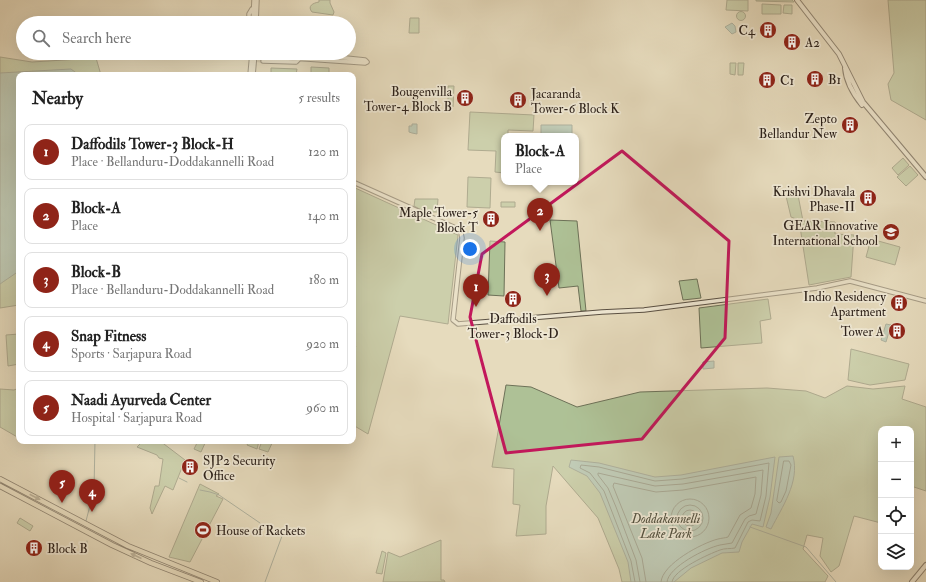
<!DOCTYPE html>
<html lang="en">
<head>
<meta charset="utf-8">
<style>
	:root { --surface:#fff; --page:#f6f6f6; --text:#222; --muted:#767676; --line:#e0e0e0; --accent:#8f2418 }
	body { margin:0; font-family:"IM FELL Double Pica",serif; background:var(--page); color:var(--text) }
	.controls { position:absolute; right:12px; bottom:12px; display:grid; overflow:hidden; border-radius:8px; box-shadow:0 4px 16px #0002 }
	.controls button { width:36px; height:36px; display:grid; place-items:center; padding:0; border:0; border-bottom:1px solid var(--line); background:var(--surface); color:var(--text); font:20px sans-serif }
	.you { position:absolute; left:470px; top:249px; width:14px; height:14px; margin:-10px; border:3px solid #fff; border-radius:50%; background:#1a73e8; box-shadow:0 0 0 6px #1a73e833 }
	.badge { display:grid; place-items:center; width:26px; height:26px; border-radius:50%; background:var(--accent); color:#fff; font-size:13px; font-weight:700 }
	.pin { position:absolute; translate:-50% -33px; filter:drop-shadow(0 1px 2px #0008) }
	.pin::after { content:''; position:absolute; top:21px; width:14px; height:12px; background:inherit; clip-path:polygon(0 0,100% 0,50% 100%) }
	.popup { position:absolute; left:501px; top:133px; width:78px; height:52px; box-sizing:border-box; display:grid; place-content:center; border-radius:8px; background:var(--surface); filter:drop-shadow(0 1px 3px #0005); font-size:13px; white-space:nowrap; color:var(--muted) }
	.popup b { font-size:15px; color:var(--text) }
	.popup::after { content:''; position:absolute; left:50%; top:100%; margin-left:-8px; border:8px solid transparent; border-top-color:var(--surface) }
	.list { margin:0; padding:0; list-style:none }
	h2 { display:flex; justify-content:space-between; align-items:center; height:52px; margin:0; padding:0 16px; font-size:17px }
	h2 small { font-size:13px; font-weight:400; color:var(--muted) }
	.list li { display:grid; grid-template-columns:26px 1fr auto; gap:12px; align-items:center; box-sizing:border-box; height:56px; margin:0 8px 8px; padding:0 8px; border:1px solid var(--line); border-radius:8px }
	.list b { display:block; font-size:15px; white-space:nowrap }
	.list p { margin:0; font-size:13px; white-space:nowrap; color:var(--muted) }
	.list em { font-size:13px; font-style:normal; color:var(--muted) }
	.icon { flex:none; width:22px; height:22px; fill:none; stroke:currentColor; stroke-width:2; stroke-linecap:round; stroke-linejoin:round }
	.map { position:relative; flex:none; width:926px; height:582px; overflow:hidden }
	.search { position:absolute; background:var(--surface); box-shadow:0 4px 16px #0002; left:16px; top:16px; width:340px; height:44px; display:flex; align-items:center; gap:10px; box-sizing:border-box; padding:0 14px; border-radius:22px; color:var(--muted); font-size:15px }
	.panel { position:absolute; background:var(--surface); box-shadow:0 4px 16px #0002; left:16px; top:72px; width:340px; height:372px; border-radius:8px }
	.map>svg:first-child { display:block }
	.green { fill:#aec196; stroke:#6d7158 }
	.water { fill:#96bbb0; stroke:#6c7d74 }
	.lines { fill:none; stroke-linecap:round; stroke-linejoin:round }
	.shore { stroke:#616e65; stroke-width:1 }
	.stream { stroke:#6c7d74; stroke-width:1 }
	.tertiary-tunnel { stroke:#c1b69c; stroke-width:3.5; stroke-dasharray:3.5 2; stroke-linecap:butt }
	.tertiary-casing { stroke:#5a5043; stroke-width:5.5 }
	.secondary-casing { stroke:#2c211a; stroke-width:6 }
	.primary-casing { stroke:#2c211a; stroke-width:6 }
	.tertiary { stroke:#efe8d4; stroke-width:3.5 }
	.secondary { stroke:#efe8d4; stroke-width:4 }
	.primary { stroke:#e6dbbd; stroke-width:4.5 }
	.oneway { fill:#897e6c }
	.marked { fill:none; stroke:#c2185b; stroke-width:3; stroke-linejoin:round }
	.labels { text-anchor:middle; stroke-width:3.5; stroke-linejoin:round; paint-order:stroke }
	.poi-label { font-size:13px; fill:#2c211a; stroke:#efe8d4; text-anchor:end }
	.park-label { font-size:13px; font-style:italic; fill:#53513f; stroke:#efe8d4 }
</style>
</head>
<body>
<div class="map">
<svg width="926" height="582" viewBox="0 0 926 582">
	<rect width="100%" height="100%" fill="#e6dbbd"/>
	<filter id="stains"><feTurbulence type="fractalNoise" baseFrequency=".005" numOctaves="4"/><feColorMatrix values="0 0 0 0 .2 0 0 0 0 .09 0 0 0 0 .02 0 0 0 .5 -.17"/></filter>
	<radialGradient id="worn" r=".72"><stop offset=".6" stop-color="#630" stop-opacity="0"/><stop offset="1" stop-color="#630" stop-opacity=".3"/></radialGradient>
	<path class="green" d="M 319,0 L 330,0 L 330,3 L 334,12 L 333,15 L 312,12 C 307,6 313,3 319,2 Z
		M 727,0 L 748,0 L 748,11 L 726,10 Z
		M 756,0 L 792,0 L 794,2 L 756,1 Z
		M 888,0 L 926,0 L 926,120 L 891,100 L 888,84 L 894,73 Z
		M 762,4 L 781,5 L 781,14 L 762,14 Z
		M 784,5 L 792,5 L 792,14 L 783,13 Z
		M736.5 16a4.5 4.5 0 1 1 9 0a4.5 4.5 0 1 1-9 0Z
		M 410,18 L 419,18 L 419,33 L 409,33 Z
		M 0,57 L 32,62 L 96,58 L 101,75 L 19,75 L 19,305 L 0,308 Z
		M 730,63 L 736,63 L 735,75 L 730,74 Z
		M 738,63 L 744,63 L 743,75 L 738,75 Z
		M 311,67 L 329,68 L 329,75 L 311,75 Z
		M 271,68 L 297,69 L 296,75 L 271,75 Z
		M 448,86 L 454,86 L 453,107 L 448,107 Z
		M 470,112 L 534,115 L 533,131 L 508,130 L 508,136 L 504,136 L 504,173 L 495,172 L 496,151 L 468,150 Z
		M 903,158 L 909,165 L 898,175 L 892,168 Z
		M 910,166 L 918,175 L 906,186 L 897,177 Z
		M 468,177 L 491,178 L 490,208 L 467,207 Z
		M 353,187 L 458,235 L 448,324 L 400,316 L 368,434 L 353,425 L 353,351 L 356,346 L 353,343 Z
		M 798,195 L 803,221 L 835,222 L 835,234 L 854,235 L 851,277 L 809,285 L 799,220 L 791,217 L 786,196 Z
		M 415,199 L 438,199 L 437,212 L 432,212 L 431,215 L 414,206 Z
		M 501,202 L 515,202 L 515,207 L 501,207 Z
		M 550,220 L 577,221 L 586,311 L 581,311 L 578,286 L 559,288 Z
		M 871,239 L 900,247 L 895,265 L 866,257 Z
		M 490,241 L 505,242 L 504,296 L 488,295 Z
		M 697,279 L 701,298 L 683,300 L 679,281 Z
		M 768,299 L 771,319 L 760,321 L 762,343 L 701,348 L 699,308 Z
		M 19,334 L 19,364 L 8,366 L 6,335 Z
		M 851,349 L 909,364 L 905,380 L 870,385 L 848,380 Z
		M 506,385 L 531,387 L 577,407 L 640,392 L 767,388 L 806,391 L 825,398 L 847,386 L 873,389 L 905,386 L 902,399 L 926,407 L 926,491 L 911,486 L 911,429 L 881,429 L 881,523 L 854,516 L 839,566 L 831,572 L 820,556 L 823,538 L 807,535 L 803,549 L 828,576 L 825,582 L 622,582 L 619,569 L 598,518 L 553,466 L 546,506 L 546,534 L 516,536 L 520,505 L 513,504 L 514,469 L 492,467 Z
		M 19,388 L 19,438 L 0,427 L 0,389 L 14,390 Z
		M 143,441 L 160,441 L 185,460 L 173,490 L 165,486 L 152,514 L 150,508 L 155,486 L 159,486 L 163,459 L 159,458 L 157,455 L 137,447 Z
		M 198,441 L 206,441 L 201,452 L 194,449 Z
		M 249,441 L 259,441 L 257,449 L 247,445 Z
		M 262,441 L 273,441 L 268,452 L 259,449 Z
		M 200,484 L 219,494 L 216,496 L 223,499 L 190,562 L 169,557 Z
		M 20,518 L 33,526 L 30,531 L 17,523 Z
		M 441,540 L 441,580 L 444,580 L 445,582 L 383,582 L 388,552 L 400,557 Z
		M 382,551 L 386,553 L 382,574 L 376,573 Z"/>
	<path class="water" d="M 732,23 L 735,26 L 736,32 L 732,34 L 725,27 Z
		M 71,69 L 79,75 L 19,75 L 19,271 L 0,284 L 0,73 Z
		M 412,124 L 417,124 L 417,134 L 412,133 L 409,132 L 409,126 L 412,126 Z
		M 541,125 L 572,125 L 572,136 L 541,136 Z
		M 886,324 L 891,325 L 886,342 L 881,340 Z
		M 714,361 L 714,368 L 703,369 L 703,362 Z
		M 793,456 C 800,482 782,507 771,529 L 766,527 L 771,513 L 779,457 Z
		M 775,457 L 770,497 L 763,527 L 752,524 L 742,542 L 739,552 L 722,553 L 691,568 L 674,582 L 631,582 L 628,562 L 600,493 L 587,476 L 569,467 L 571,460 L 599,463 L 655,477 L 681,475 Z"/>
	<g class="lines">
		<path class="shore" d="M 784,461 L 789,461 L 791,465 L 786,491 L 781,502 L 779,503 L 777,501 Z
			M671 518a19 19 0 1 1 38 0a19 19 0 1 1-38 0Z
			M677 518a13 13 0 1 1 26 0a13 13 0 1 1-26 0Z
			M682 518a8 8 0 1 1 16 0a8 8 0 1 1-16 0Z
			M 635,582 L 631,561 L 604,491 L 590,473 L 580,468 L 581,465 L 599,467 L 655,481 L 682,479 L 769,463 L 766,496 L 760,521 L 752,520 L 748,522 L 735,548 C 730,549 725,548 720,550 C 709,554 673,570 672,582
			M 640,582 L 636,560 L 616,507 L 608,488 L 598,475 L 598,473 L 655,486 L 683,484 L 763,470 L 761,495 L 756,514 L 749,516 L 745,519 L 732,543 C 728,544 724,544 720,545 C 706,548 668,567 667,582
			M 646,582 L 642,558 L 613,486 L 614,483 L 656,492 L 683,490 L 756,477 L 755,494 L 751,508 L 740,515 L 728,537 C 725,538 722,538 718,539 C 702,543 662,564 661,582"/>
		<path class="stream" d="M 179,478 L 187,482
			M 200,490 L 210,492 L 219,495 L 260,523
			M 86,521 L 94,490 L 95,441
			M 750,527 L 806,547 L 836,582
			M 87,541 L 87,544
			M 265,582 L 282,536 L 267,526"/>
		<path class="tertiary-tunnel" d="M 250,53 L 255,60 L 263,61"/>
		<g class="tertiary-casing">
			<path id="tertiary" d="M 249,23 L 249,14 L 252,9
				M 253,23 L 254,0
				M 256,23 L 257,0
				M 262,53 L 336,57 L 365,60 L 367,62
				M 250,56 L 307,59 L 365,63 L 367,62
				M 263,61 L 296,62 L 300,58
				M 250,75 L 252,53
				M 253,75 L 255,53
				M 353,182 L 458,229 L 461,233 L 462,238 L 453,320 L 458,324 L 602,312 L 644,310 L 817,288 L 850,281 L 926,301"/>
		</g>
		<g class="secondary-casing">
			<path id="secondary" d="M 797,0 L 839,54 L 863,102 L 926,177
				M 845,68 C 846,81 854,95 862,105
				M 912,582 L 926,565"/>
		</g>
		<g class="primary-casing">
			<path id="primary" d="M 0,479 L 128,546 L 217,582
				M 0,486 L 112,545 L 151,563 L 201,582"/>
		</g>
		<use href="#tertiary" class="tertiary"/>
		<use href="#secondary" class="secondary"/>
		<use href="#primary" class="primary"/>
	</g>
	<defs><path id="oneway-solid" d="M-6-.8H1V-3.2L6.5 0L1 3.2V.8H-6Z"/></defs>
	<g class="oneway">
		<use href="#oneway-solid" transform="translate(35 497) rotate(27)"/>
		<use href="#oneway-solid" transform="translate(136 556) rotate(-156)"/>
	</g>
	<path d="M0 0H926V582H0ZM 622,151 L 729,241 L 725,338 L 642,439 L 506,453 L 470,317 L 482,254 Z" fill="#e6dbbd" fill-opacity=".55" fill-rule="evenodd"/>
	<path class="marked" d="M 622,151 L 729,241 L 725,338 L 642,439 L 506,453 L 470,317 L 482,254 Z"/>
	<defs>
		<g id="building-disc" transform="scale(0.9)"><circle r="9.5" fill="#8f2418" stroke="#efe8d4"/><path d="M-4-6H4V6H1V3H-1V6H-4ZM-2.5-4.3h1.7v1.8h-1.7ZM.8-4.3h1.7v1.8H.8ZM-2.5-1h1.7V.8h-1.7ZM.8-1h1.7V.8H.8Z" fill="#fff"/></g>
		<g id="school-disc" transform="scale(0.9)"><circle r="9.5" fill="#8f2418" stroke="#efe8d4"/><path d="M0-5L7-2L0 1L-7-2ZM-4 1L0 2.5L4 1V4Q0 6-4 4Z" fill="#fff"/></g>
		<g id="stadium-disc" transform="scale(0.9)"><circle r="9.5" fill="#8f2418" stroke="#efe8d4"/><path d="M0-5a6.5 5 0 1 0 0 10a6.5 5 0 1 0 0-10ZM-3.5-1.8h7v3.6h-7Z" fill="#fff"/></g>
	</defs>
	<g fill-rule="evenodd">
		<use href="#building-disc" x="768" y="30"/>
		<use href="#building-disc" x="792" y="42"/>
		<use href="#building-disc" x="815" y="79"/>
		<use href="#building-disc" x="767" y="80"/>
		<use href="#building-disc" x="465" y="98"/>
		<use href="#building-disc" x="518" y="100"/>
		<use href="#building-disc" x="850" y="125"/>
		<use href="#building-disc" x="868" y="198"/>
		<use href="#building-disc" x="491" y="219"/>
		<use href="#school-disc" x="891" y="232"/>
		<use href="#building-disc" x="513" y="299"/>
		<use href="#building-disc" x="899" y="303"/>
		<use href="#building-disc" x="897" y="331"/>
		<use href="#building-disc" x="190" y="467"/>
		<use href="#stadium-disc" x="203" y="530"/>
		<use href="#building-disc" x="34" y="548"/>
	</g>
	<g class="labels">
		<g class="poi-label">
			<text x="755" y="35">C4</text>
			<text x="805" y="47" text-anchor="start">A2</text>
			<text x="828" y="84" text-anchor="start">B1</text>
			<text x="780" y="85" text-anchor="start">C1</text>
			<text x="452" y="96">Bougenvilla<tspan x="452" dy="15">Tower-4 Block B</tspan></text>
			<text x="531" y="98" text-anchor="start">Jacaranda<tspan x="531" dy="15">Tower-6 Block K</tspan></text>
			<text x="837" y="123">Zepto<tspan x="837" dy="15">Bellandur New</tspan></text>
			<text x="855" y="196">Krishvi Dhavala<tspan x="855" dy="15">Phase-II</tspan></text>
			<text x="478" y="217">Maple Tower-5<tspan x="478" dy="15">Block T</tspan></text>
			<text x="878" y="230">GEAR Innovative<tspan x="878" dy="15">International School</tspan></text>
			<text x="886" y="301">Indio Residency<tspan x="886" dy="15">Apartment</tspan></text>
			<text x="513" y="323" text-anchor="middle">Daffodils<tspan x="513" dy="15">Tower-3 Block-D</tspan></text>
			<text x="884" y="336">Tower A</text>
			<text x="203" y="465" text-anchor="start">SJP2 Security<tspan x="203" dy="15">Office</tspan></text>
			<text x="216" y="535" text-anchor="start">House of Rackets</text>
			<text x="47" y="553" text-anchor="start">Block B</text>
		</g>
		<g class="park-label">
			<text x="666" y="523">Doddakannelli<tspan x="666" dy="15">Lake Park</tspan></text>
		</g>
	</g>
	<rect width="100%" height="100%" filter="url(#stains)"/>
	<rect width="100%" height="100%" fill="url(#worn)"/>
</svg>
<div class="controls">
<button>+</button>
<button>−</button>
<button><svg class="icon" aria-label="locate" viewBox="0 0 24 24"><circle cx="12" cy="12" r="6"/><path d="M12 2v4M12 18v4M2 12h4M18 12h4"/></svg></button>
<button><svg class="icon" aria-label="layers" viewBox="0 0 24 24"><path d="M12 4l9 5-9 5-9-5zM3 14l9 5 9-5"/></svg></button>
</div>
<div class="you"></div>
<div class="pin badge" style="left:476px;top:307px">1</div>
<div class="pin badge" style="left:540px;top:231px">2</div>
<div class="popup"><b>Block-A</b>Place</div>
<div class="pin badge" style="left:547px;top:296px">3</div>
<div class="pin badge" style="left:92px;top:512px">4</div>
<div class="pin badge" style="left:62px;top:503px">5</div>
<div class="search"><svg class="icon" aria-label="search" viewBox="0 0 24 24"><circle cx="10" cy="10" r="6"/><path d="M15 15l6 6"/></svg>Search here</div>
<section class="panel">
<h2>Nearby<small>5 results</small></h2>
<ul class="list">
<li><span class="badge">1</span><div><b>Daffodils Tower-3 Block-H</b><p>Place · Bellanduru-Doddakannelli Road</p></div><em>120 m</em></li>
<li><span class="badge">2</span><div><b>Block-A</b><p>Place</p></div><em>140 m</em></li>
<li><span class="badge">3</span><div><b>Block-B</b><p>Place · Bellanduru-Doddakannelli Road</p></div><em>180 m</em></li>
<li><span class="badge">4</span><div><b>Snap Fitness</b><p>Sports · Sarjapura Road</p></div><em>920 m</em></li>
<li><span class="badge">5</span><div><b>Naadi Ayurveda Center</b><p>Hospital · Sarjapura Road</p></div><em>960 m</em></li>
</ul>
</section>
</div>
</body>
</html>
